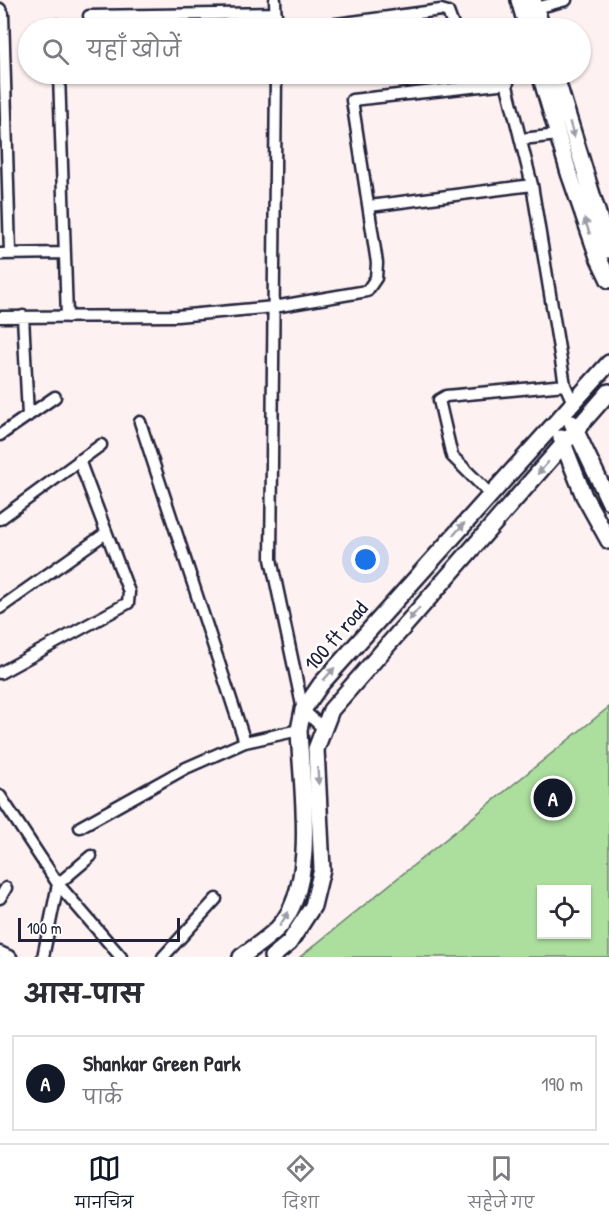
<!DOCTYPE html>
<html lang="hi">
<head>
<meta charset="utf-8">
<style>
	:root { --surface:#fff; --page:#f7f7f7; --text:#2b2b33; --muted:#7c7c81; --line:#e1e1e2; --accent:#111827 }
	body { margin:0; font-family:"Patrick Hand","Playpen Sans Deva",sans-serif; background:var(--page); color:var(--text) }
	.controls { position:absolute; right:18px; bottom:18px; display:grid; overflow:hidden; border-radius:0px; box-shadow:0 2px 4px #0004 }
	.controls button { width:54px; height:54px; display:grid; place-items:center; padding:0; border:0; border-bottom:2px solid var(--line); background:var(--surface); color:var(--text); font:30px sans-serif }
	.scale { position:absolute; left:18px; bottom:15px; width:162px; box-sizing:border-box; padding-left:6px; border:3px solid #22223b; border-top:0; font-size:16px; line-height:21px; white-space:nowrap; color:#22223b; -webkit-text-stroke:4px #fff; paint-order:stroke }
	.you { position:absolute; left:366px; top:560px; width:21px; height:21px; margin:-15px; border:4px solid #fff; border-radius:50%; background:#1a73e8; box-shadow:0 0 0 9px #1a73e833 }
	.badge { display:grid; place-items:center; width:39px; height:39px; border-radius:50%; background:var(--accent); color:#fff; font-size:20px; font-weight:700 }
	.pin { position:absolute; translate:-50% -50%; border:3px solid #fff; box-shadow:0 2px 6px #0006 }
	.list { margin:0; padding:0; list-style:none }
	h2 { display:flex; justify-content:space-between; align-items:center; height:78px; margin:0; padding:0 24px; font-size:26px }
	h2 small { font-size:20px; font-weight:400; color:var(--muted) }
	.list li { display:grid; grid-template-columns:39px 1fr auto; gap:18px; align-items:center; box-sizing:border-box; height:96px; margin:0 12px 12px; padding:0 12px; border:2px solid var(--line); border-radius:0px }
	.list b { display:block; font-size:22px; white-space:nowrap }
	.list p { margin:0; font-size:20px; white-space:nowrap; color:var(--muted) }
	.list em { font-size:20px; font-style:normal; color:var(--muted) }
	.icon { flex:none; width:33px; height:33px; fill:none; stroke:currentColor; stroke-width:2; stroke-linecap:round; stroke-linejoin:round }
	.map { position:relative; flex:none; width:609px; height:957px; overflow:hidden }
	.search { position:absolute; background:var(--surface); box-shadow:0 2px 4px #0004; left:18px; right:18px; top:18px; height:66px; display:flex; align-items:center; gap:15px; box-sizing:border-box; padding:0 21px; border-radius:33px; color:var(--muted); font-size:22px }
	.sheet { height:186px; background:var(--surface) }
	nav { display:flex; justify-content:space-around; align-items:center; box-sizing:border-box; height:84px; border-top:2px solid var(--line); background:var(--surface); font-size:16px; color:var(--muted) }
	nav a { display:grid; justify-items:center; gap:3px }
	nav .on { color:var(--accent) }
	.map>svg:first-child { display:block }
	.green { fill:#acde9e; stroke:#67806c; stroke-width:1.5; fill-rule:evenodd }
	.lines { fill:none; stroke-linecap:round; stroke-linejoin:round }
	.street-casing { stroke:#22223b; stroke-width:15 }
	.secondary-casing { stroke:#22223b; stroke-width:20 }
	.street { stroke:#fff; stroke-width:10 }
	.secondary { stroke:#fff; stroke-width:15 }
	.oneway { fill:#9c9ca7 }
	.labels { text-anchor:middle; stroke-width:5; stroke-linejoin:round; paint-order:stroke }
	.street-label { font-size:21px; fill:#22223b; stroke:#fff }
</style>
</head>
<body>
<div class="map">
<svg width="609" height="957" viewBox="0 0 609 957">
	<rect width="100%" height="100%" fill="#fdf1f1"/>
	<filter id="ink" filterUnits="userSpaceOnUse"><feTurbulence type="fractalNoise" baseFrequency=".0167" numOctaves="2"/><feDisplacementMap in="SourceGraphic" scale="12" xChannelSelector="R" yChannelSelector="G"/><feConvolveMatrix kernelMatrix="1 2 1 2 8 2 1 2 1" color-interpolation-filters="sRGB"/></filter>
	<g filter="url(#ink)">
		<path class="green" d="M 609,707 L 609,957 L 300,957 ZM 542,890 L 586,890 L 586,934 L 542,934 Z"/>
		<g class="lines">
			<g class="street-casing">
				<path id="street" d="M 275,0 L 276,28
					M 0,9 L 3,14 L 10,253
					M 529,10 L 566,0
					M 89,16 L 276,13
					M 57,25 L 58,28
					M 307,28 L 441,10 L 448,12 L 454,28
					M 59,74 L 67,317
					M 276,74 L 271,559 L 303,710 L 323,728
					M 522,139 L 558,135
					M 532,185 L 565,385 L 574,405
					M 370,206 L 532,185 L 504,74
					M 0,254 L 65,253
					M 23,316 L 28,416
					M 0,317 L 177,316 L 274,307 L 367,291 L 376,278 L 377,263 L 352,100 L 508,83
					M 140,422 L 245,742
					M 0,435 L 55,397
					M 490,494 L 452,456 L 439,400 L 446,396 L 565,385
					M 0,519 L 101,445
					M 0,608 L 106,533
					M 0,673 L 128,603 L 129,592 L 79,460
					M 0,796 L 58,884 L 121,957
					M 80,827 L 186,768 L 245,742 L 299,730
					M 0,898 L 6,888
					M 0,952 L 11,957
					M 43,957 L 58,884 L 91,856
					M 163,957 L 216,899"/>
			</g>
			<g class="secondary-casing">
				<path id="secondary" d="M 519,0 L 527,28
					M 533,0 L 542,28
					M 540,74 L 569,173 L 598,257 L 609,280
					M 555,74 L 609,250
					M 572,423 L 609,501
					M 561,438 L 584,496 L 609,541
					M 241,957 C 253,948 267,939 278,928 C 319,885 301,786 299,730 L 303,710 L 321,684 L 609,363
					M 272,957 L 289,943 L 313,906 L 322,869 L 316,749 L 331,710 L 609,392"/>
			</g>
			<use href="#street" class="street"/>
			<use href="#secondary" class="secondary"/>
		</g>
		<defs><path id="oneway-solid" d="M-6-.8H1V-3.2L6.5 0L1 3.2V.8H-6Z" transform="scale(1.5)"/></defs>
		<g class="oneway">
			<use href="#oneway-solid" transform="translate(572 130) rotate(74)"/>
			<use href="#oneway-solid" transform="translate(587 226) rotate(-109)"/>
			<use href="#oneway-solid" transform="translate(543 468) rotate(131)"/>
			<use href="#oneway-solid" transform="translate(459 529) rotate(-48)"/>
			<use href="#oneway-solid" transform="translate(414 614) rotate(131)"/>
			<use href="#oneway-solid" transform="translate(329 674) rotate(-48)"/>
			<use href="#oneway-solid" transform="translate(318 776) rotate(87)"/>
			<use href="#oneway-solid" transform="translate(284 919) rotate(-58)"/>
		</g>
	</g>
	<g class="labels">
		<g class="street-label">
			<text transform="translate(336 636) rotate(-49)" y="7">100 ft road</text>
		</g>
	</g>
</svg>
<div class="controls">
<button><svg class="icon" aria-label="locate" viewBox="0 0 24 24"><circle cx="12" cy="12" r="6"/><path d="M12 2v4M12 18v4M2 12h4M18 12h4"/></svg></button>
</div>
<div class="scale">100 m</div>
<div class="you"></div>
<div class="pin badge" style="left:553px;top:798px">A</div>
<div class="search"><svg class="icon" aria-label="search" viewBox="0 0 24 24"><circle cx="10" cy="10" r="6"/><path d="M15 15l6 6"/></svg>यहाँ खोजें</div>
</div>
<section class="sheet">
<h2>आस-पास<small></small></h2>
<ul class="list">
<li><span class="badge">A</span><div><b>Shankar Green Park</b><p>पार्क</p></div><em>190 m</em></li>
</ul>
</section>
<nav>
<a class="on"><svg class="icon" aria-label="map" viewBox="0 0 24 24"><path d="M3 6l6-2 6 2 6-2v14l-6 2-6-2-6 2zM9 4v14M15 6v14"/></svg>मानचित्र</a>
<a><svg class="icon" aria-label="directions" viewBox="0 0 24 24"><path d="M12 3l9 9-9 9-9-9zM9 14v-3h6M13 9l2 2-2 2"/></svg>दिशा</a>
<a><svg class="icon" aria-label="saved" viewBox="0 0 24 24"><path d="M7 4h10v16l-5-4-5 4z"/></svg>सहेजे गए</a>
</nav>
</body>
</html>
